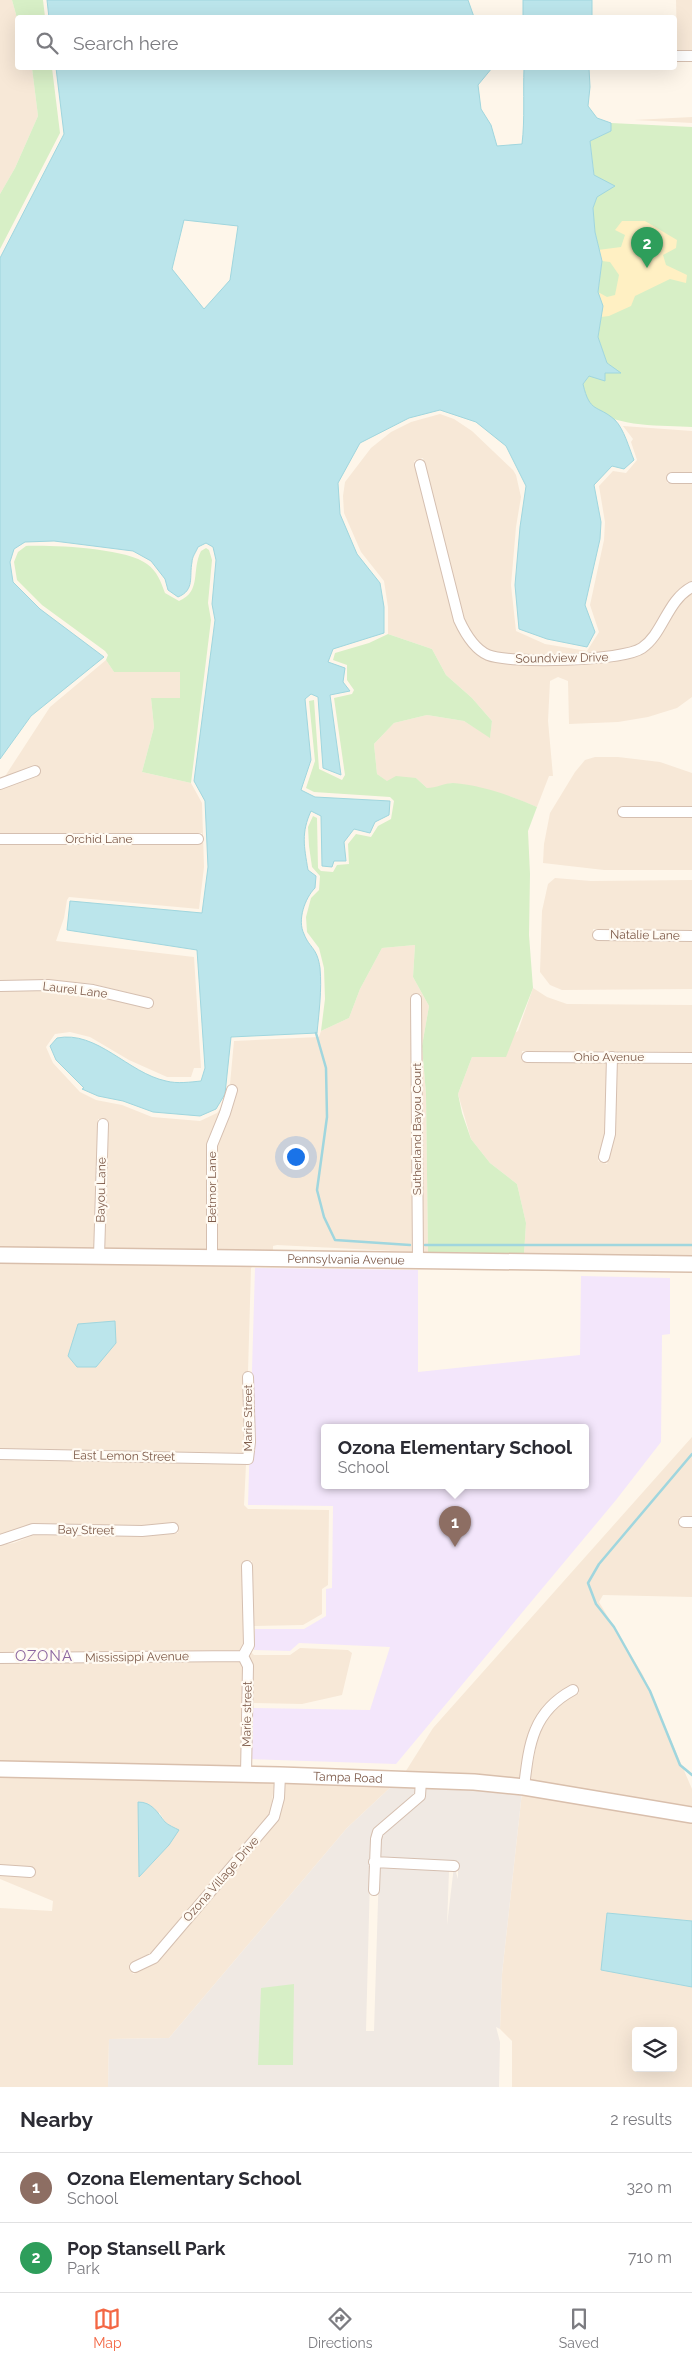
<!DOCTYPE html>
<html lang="en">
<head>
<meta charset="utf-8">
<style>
	:root { --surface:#fff; --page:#f7f7f7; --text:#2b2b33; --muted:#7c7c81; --line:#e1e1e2; --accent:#f36744 }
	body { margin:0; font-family:Raleway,sans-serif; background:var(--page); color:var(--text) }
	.controls { position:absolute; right:15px; bottom:15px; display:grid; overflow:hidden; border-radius:5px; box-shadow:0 5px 20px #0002 }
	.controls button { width:45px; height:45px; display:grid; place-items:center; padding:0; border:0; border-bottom:1px solid var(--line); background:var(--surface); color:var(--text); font:25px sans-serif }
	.you { position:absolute; left:295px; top:1156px; width:18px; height:18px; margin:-12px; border:4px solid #fff; border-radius:50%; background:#1a73e8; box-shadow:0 0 0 8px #1a73e833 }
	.badge { display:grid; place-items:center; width:32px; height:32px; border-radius:50%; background:var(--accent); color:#fff; font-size:16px; font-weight:700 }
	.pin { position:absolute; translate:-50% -41px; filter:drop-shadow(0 1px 2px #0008) }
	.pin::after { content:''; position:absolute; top:26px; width:18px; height:15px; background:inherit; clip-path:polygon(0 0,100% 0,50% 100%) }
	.popup { position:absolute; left:321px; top:1424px; width:268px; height:65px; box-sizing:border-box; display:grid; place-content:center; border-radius:5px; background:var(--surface); filter:drop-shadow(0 1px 4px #0005); font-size:16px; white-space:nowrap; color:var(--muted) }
	.popup b { font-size:19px; color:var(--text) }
	.popup::after { content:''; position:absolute; left:50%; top:100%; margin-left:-10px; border:10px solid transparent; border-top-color:var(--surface) }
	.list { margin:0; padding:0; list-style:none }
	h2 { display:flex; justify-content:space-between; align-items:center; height:65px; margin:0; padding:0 20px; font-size:21px }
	h2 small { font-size:16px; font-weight:400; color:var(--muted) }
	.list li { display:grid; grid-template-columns:32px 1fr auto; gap:15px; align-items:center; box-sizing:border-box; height:70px; padding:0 20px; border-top:1px solid var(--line) }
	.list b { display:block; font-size:19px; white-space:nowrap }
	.list p { margin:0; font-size:16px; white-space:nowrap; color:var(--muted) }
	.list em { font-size:16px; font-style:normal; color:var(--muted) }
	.icon { flex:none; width:28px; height:28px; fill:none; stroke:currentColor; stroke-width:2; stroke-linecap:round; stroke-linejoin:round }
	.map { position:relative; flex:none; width:692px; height:2087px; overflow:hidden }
	.search { position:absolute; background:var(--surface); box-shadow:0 5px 20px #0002; left:15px; right:15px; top:15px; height:55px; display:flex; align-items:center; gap:12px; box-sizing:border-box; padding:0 18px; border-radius:5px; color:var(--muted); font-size:19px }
	.sheet { height:205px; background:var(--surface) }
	nav { display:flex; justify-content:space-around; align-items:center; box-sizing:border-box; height:70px; border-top:1px solid var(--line); background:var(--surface); font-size:14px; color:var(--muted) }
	nav a { display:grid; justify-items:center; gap:2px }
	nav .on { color:var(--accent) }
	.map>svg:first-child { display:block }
	.residential { fill:#f7e8d7; fill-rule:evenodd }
	.industrial { fill:#f0e9e3 }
	.education { fill:#f3e6fb; fill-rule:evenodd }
	.green { fill:#d7efc6 }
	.sand { fill:#fff0c3 }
	.water { fill:#bbe5eb; stroke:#a0d6de; fill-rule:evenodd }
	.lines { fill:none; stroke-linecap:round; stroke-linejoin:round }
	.stream { stroke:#a0d6de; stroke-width:2.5 }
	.street-casing { stroke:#d5bfb0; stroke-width:12 }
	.secondary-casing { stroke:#d9bfac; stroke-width:18 }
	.street { stroke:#fff; stroke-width:10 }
	.secondary { stroke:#fff; stroke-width:15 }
	.labels { text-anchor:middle; stroke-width:4.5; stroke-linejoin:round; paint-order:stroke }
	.street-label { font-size:12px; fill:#7d5a49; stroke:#fffaf2 }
	.quarter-label { font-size:15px; letter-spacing:1px; fill:#8b65a0; stroke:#fffaf2 }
</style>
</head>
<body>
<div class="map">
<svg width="692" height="2087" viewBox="0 0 692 2087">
	<rect width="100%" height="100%" fill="#fef6ea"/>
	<path class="residential" d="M 0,0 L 12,0 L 17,18 L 18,68 L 32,68 L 38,116 L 15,168 L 0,194 Z
		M 676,0 L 692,0 L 692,51 L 675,51 L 674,44 L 677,44 Z
		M 692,117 L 692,123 L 634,120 Z
		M 440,414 L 454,419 L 472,431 L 513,470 L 516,475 L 521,497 L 516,527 L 511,585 L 516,631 L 545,644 L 587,651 L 599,632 L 590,605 L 604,540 L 605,522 L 599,486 L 613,471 L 626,473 L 637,460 L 631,442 L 633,439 L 623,426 L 692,431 L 692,473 L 668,473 L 667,483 L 692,484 L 692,581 L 672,597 L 647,637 L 640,643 L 619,651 L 552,654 L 508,654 L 489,650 L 481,644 L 471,633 L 463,618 L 423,458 L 414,461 L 455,622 L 464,640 L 485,659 L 507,664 L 552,665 L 621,661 L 633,658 L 646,652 L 654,644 L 680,603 L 692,592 L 692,697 L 677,708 L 648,717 L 618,722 L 569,724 L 568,681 L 558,677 L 550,681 L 548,721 L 553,776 L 549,776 L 537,807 L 512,797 L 451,783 L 437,788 L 427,788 L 416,778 L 388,782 L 377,774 L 374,744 L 394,723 L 427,715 L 464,721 L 490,737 L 492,721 L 472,698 L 446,675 L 432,649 L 388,634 L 388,607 L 384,581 L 361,552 L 344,513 L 343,496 L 345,482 L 371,448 L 391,432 L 411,422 Z
		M 106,660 L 114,672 L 180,672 L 180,698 L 151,698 L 154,727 L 142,772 L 191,783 L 202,803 L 204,867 L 199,909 L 69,897 L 67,900 L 64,918 L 56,941 L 194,957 L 201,1068 L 194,1068 L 191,1077 L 167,1077 L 129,1060 L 90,1037 L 70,1032 L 55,1034 L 46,1047 L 53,1063 L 80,1092 L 96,1100 L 122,1105 L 152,1117 L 200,1121 L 217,1113 L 222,1106 L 207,1145 L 208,1253 L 104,1251 L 107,1119 L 98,1119 L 95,1251 L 0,1250 L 0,991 L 48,991 L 92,995 L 151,1009 L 153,999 L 93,984 L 48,980 L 0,981 L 0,844 L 203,843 L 202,833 L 0,834 L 0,784 L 50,707 Z
		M 595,757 L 618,757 L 660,762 L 692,773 L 692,806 L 619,807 L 619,816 L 692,817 L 692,870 L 604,870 L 543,863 L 544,844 L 550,813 L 575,772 L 585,760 Z
		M 555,878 L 591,881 L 692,880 L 692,931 L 593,929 L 593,939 L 692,941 L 692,989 L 562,990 L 550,985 L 540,972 L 542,911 L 548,884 Z
		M 415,945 L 413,977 L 429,1006 L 422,1046 L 426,1094 L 428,1252 L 422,1252 L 421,994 L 412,994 L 413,1252 L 277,1245 L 273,1246 L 273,1253 L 217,1253 L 216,1146 L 229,1115 L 237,1086 L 230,1084 L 234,1041 L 319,1037 L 321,1031 L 349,1018 L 360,989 L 382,948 Z
		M 533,988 L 547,997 L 567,1004 L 692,1005 L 692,1052 L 522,1051 L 522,1061 L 607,1063 L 605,1134 L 598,1161 L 607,1164 L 615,1135 L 616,1063 L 692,1063 L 692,1256 L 524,1254 L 526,1223 L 517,1184 L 490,1163 L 471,1139 L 458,1094 L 472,1057 L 518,1031 Z
		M 0,1260 L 255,1264 L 251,1268 L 248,1372 L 243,1373 L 246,1442 L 244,1453 L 0,1449 Z
		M 692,1437 L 692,1517 L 679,1517 L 680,1527 L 692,1527 L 692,1597 L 603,1595 L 599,1602 L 643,1675 L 692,1789 L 692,1810 L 529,1782 L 539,1732 L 549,1714 L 563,1702 L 579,1693 L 575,1684 L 557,1693 L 543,1707 L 530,1727 L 524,1753 L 520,1781 L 404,1774 L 433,1728 Z
		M 0,1459 L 246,1464 L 244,1505 L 248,1509 L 329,1510 L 328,1585 L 322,1589 L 322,1614 L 303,1625 L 254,1626 L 252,1561 L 243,1561 L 245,1643 L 241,1651 L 0,1653 L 0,1545 L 14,1543 L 34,1535 L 142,1536 L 178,1533 L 177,1523 L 142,1526 L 33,1524 L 0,1535 Z
		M 300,1648 L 348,1650 L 352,1653 L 342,1695 L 302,1704 L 252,1703 L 248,1656 L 251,1652 L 254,1655 L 290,1655 Z
		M 240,1661 L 243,1667 L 241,1769 L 0,1764 L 0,1663 Z
		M 0,1774 L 275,1780 L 270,1814 L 151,1953 L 129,1964 L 133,1974 L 157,1961 L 278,1820 L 284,1780 L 394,1784 L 347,1828 L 169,2038 L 109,2039 L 108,2087 L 0,2087 L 0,1908 L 52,1911 L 53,1901 L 0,1879 ZM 159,1812 L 166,1823 L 169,1845 L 139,1877 Z
		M 522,1792 L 692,1820 L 692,1921 L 607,1913 L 601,1970 L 692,1987 L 692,2087 L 512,2087 L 512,2041 L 500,2029 L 502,1974 ZM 636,2031 L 673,2031 L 673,2068 L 636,2068 Z"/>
	<path class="industrial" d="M 394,1784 L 416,1785 L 415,1793 L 376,1828 L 371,1839 L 366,2031 L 374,2031 L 379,1868 L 449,1871 L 447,1925 L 454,1866 L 458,1879 L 458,1861 L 379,1858 L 382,1836 L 422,1800 L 425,1785 L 522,1792 L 502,1974 L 500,2029 L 496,2027 L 500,2042 L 499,2087 L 108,2087 L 109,2039 L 169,2038 L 347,1828 Z"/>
	<path class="education" d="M 255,1268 L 418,1270 L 418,1372 L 580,1355 L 581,1276 L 670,1278 L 670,1334 L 662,1335 L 661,1442 L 616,1500 L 396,1764 L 250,1759 L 252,1708 L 370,1710 L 390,1647 L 299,1643 L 290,1651 L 254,1650 L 255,1629 L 304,1629 L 326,1616 L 326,1589 L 332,1588 L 333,1506 L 248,1505 ZM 325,1428 L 585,1428 L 585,1486 L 325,1486 Z"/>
	<path class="green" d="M 12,0 L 43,0 L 45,17 L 17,18 Z
		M 32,68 L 52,68 L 60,133 L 0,249 L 0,194 L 15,168 L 38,116 Z
		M 611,123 L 692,127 L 692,427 C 664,425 615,428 594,408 C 587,402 585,392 583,384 L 589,376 L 604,380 L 605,373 L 620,373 L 607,363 L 598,337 L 601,317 L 598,292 L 602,261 L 595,232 L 593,208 L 597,197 L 590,141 L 611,131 Z
		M 26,546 C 53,545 126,548 147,564 C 157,571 161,582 165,593 L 179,601 C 202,591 191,571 201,551 L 206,548 L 209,550 L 212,560 L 208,603 L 211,620 L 191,783 L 142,772 L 154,727 L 151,698 L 180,698 L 180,672 L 114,672 L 106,660 L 108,655 L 105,651 L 42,605 L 17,580 L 14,562 L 18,552 Z
		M 388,634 L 432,649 L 446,675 L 472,698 L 492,721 L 490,738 L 464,721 L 427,715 L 394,723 L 374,744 L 377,774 L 387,781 L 396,776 L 416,778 L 427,788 C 436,788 445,783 453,783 C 482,785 511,796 537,807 L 528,831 L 530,874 L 529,935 L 533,988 L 506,1057 L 472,1057 L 458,1094 L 462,1113 L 471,1139 L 490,1163 L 517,1184 L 526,1223 L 524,1254 L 428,1252 L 426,1094 L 422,1046 L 429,1006 L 413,977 L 415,945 L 382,948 L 360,989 L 349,1018 L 321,1031 L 325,999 L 324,968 L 319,948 L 307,932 L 306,917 L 311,898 L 319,890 L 320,876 L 312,867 L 309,846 L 308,827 L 313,816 L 317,818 L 318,868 L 321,871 L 333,872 L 337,865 L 349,864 L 348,844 L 356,834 L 371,837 L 378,826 L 391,819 L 394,801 L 390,797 L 314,792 L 306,788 L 315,761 L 309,701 L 314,700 L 319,769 L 342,780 L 345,775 L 334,698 L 352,694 L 354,690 L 347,680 L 347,665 L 333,660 L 335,653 L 369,643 Z
		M 294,1984 L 293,2065 L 258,2065 L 261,1988 Z"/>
	<path class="sand" d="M 622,221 L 645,221 L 677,240 L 676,248 L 663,255 L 666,265 L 687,275 L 686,283 L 670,279 L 635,296 L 631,306 L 609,316 L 601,317 L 603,306 L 598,292 L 607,297 L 615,295 L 619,275 L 610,262 L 602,261 L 598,250 L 621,247 L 625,235 L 615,230 Z"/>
	<path class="water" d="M 47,0 L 468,0 L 474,17 L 49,18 Z
		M 523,0 L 592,0 L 592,17 L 523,17 Z
		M 56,68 L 492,68 L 478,85 L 481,109 L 491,125 L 497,146 L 522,144 C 525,119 523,93 524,68 L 589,68 L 590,87 L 588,106 L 597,118 L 611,123 L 611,131 L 590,141 L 594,175 L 615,186 L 597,197 L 593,208 L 595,232 L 602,261 L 598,292 L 603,306 L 598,337 L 607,363 L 621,373 L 605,373 L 605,381 L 589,376 L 583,384 C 590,414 597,404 615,420 C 624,429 629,448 634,460 L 624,469 L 612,466 L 594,485 L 601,522 L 600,539 L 585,605 L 595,632 L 587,647 L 547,639 L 519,629 L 515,585 L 520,527 L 526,486 L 506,446 L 476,422 L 440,410 L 409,418 L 360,443 L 338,483 L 340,514 L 357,554 L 380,583 L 384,607 L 384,633 L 333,649 L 328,662 L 345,668 L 343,682 L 350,691 L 330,695 L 341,775 L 323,768 L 318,697 L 311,694 L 305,699 L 311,760 L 301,790 L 315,797 L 390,801 L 389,815 L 375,822 L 370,833 L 354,829 L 344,842 L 346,861 L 334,861 L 332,867 L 322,866 L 321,816 L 311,811 C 301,833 304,846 308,870 L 316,876 L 315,888 C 305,898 297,920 304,934 C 310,949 317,947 320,968 C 322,990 319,1012 317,1033 L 231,1037 L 225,1094 L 216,1109 L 200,1116 L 153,1112 L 123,1101 L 98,1096 L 82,1089 L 84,1088 L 56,1060 L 50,1046 L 57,1038 C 97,1030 128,1073 166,1081 C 177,1084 191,1082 201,1081 L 205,1068 L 197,950 L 67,930 L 70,901 L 202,913 L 208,867 L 205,801 L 194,781 L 215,620 L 212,604 L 216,560 L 213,547 L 206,543 L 198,547 C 196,552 192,557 192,562 C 189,577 195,590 178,597 L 168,590 L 165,579 L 151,561 L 133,551 L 54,541 L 25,542 L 14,549 L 10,562 L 13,582 L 40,609 L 104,657 L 31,716 L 0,759 L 0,258 L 64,134 ZM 184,220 L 238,226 L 230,280 L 204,309 L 172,269 Z
		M 115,1321 L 116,1343 L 96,1367 L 77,1367 L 68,1356 L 78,1324 Z
		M 138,1802 C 152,1802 157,1812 165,1822 C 168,1825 175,1828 179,1830 L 169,1845 L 139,1877 Z
		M 607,1913 L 692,1921 L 692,1987 L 601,1970 Z"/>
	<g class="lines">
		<path class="stream" d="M 316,1033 L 326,1068 L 327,1117 L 317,1190 L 324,1217 L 335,1240 L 410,1245
			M 425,1245 L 692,1245
			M 692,1454 L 599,1564 L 588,1583 L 596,1604 L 614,1627 L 650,1691 L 680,1765 L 692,1775"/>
		<g class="street-casing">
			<path id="street" d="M 674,56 L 692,56
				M 420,465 L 459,620 C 465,633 474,649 488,655 C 510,664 623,661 642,648 C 663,634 667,600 692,587
				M 672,478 L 692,478
				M 0,784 L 35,771
				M 623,812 L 692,812
				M 0,839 L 198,839
				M 598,935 L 692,936
				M 0,986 L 48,985 L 93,990 L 148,1003
				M 416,999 L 418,1260
				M 527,1057 L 692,1058
				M 604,1157 L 610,1134 L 612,1057
				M 99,1256 L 103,1124
				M 212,1258 L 212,1145 L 225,1113 L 232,1090
				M 0,1454 L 248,1459 L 250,1442 L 248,1377
				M 684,1522 L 692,1522
				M 0,1540 L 33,1529 L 142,1531 L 173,1528
				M 243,1656 L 248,1666 L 246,1774
				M 243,1656 L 249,1645 L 247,1566
				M 0,1658 L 243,1656
				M 524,1787 C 529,1745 532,1712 573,1690
				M 374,1862 L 454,1866
				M 0,1870 L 30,1872
				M 374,1890 L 376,1839 L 378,1832 L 420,1796 L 421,1780
				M 135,1967 L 154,1958 L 274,1817 L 279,1798 L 280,1775"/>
		</g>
		<g class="secondary-casing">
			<g id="secondary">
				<path id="s1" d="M 0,1255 L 692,1264"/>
				<path id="s2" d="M 0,1769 L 280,1775 L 474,1782 L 524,1787 L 692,1815"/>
			</g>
		</g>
		<use href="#street" class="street"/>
		<use href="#secondary" class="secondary"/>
	</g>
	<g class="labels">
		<g class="street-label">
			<text transform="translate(562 658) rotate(-1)" y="4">Soundview Drive</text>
			<text x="99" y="843">Orchid Lane</text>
			<text transform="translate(645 935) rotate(1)" y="4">Natalie Lane</text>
			<text transform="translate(75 990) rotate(7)" y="4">Laurel Lane</text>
			<text x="609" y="1061">Ohio Avenue</text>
			<text transform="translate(417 1129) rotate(-90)" y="4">Sutherland Bayou Court</text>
			<text transform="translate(212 1187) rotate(-90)" y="4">Betmor Lane</text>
			<text transform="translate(101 1190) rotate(-89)" y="4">Bayou Lane</text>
			<text dy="4" stroke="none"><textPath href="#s1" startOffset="346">Pennsylvania Avenue</textPath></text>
			<text transform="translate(248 1418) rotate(-90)" y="4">Marie Street</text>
			<text transform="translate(124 1456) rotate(1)" y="4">East Lemon Street</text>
			<text transform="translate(86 1530) rotate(1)" y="4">Bay Street</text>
			<text transform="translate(137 1657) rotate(-1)" y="4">Mississippi Avenue</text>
			<text transform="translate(247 1714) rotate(-89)" y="4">Marie street</text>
			<text dy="4" stroke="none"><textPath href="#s2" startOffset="348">Tampa Road</textPath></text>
			<text transform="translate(221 1879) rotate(-49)" y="4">Ozona Village Drive</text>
		</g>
		<g class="quarter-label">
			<text x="44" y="1661">OZONA</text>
		</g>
	</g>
</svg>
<div class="controls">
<button><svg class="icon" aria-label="layers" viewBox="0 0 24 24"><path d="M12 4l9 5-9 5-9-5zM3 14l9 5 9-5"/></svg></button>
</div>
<div class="you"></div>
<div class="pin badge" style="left:455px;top:1547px;background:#8d6e63">1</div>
<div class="popup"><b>Ozona Elementary School</b>School</div>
<div class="pin badge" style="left:647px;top:268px;background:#2e9e5b">2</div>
<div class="search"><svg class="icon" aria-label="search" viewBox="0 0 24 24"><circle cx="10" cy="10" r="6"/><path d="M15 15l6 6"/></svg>Search here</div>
</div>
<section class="sheet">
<h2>Nearby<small>2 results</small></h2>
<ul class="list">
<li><span class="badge" style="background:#8d6e63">1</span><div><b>Ozona Elementary School</b><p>School</p></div><em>320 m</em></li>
<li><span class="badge" style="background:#2e9e5b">2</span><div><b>Pop Stansell Park</b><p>Park</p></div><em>710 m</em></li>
</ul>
</section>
<nav>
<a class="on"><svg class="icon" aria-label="map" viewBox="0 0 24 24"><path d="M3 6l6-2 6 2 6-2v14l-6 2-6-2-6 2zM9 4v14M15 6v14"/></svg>Map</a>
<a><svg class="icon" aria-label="directions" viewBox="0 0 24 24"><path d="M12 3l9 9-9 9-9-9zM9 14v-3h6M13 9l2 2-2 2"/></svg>Directions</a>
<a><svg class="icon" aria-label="saved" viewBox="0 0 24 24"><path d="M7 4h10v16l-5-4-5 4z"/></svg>Saved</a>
</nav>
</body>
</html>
